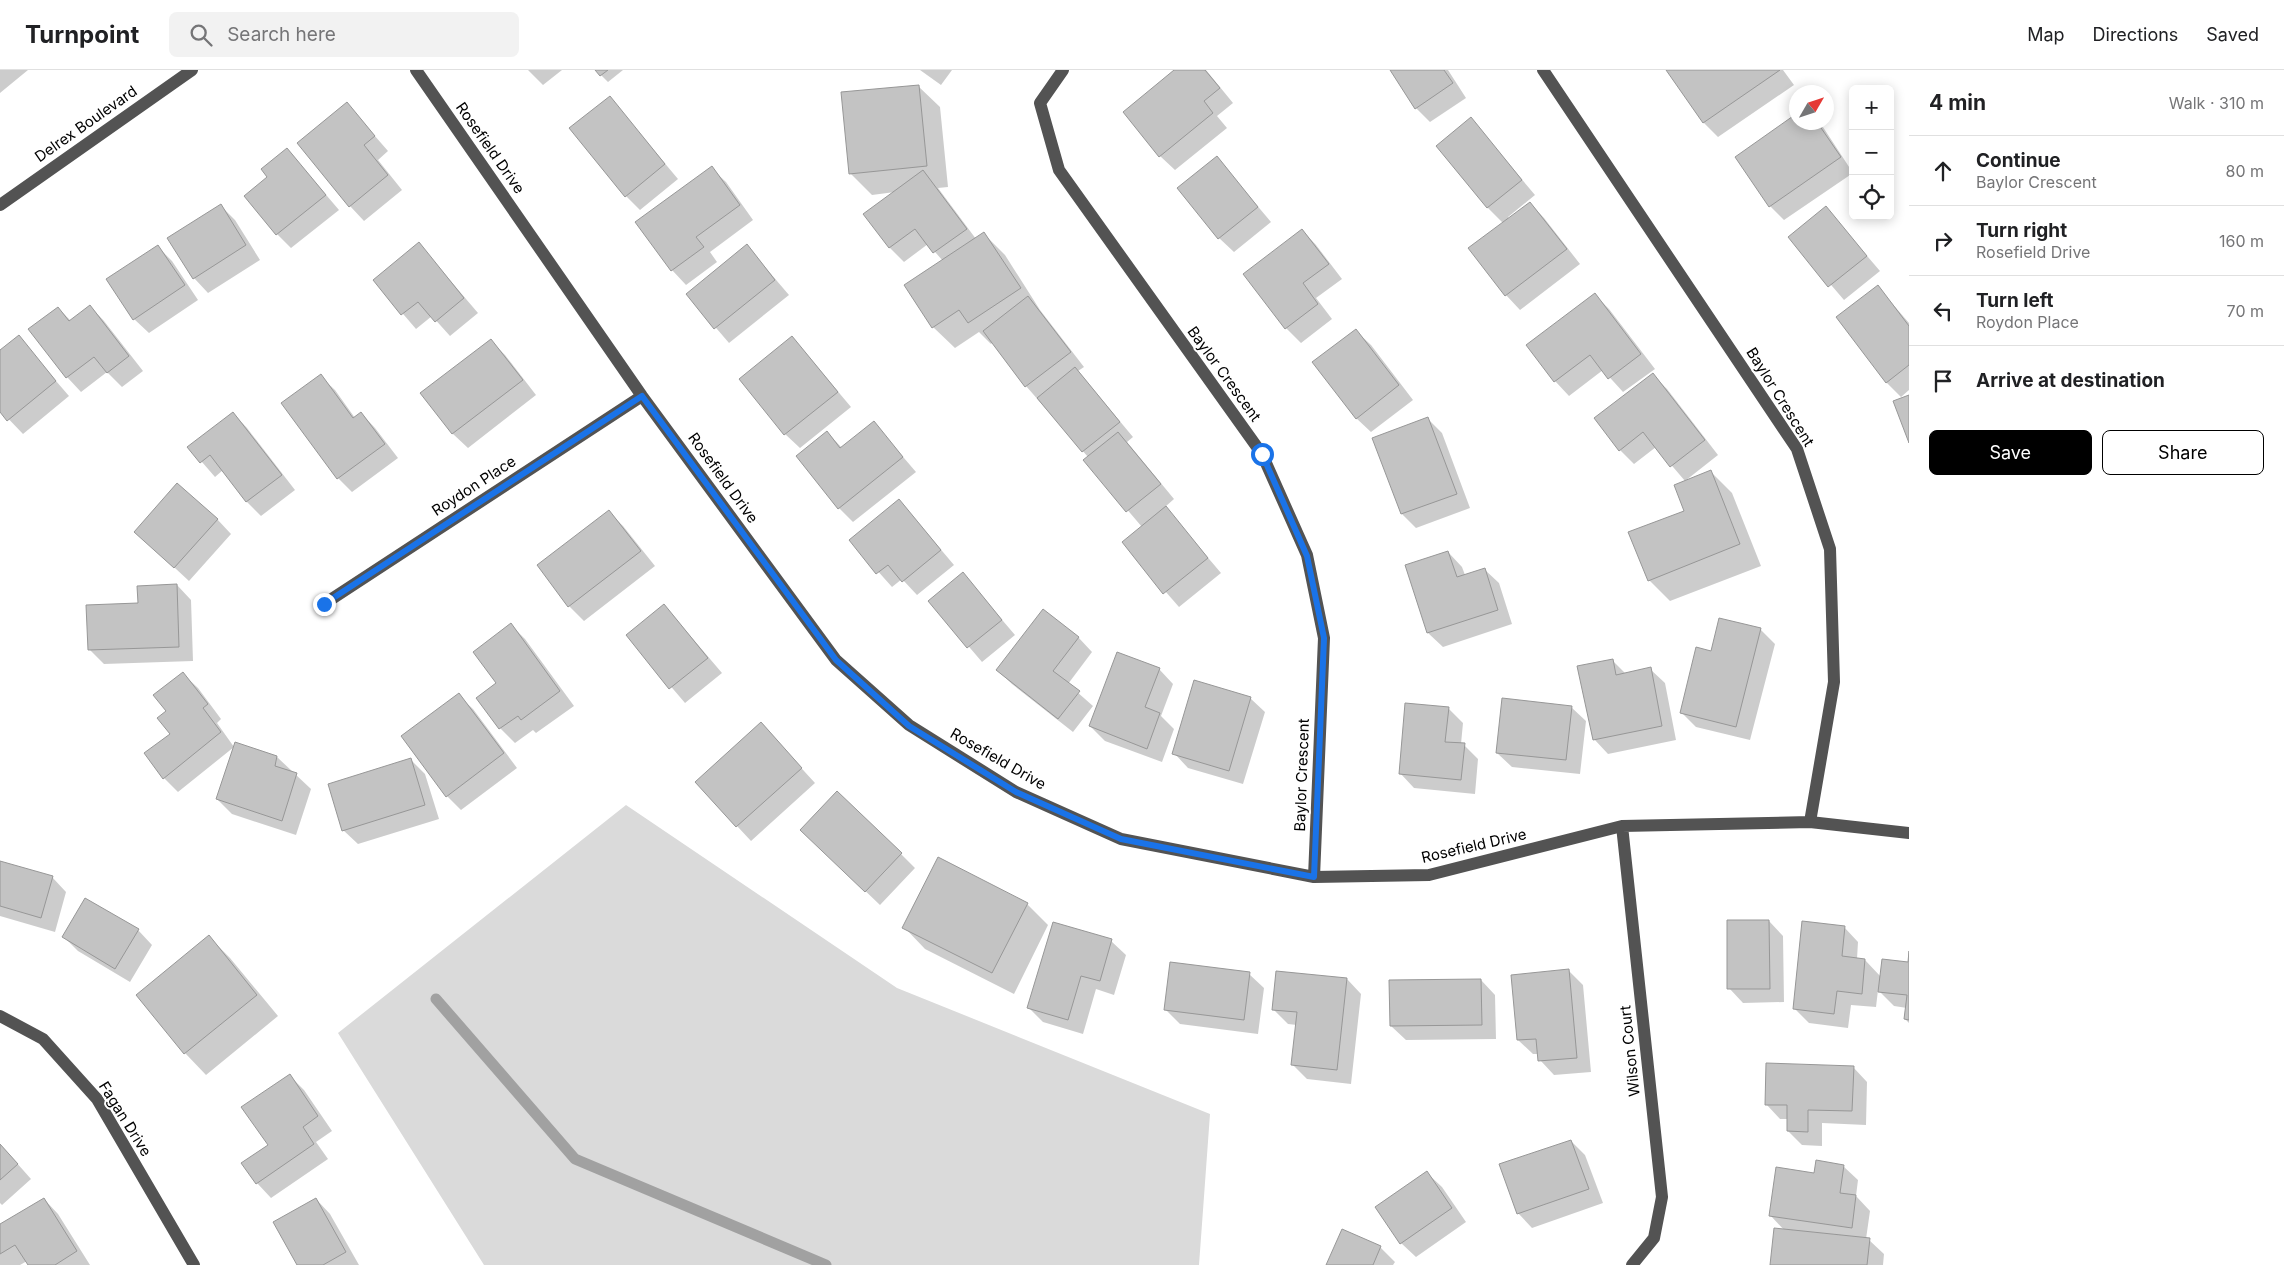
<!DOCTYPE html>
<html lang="en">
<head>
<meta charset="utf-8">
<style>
	:root { --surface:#fff; --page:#f2f2f2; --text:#202124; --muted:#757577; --line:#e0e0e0; --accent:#000 }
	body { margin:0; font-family:Inter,sans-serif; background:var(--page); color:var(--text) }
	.controls { position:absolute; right:15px; top:15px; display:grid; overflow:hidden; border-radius:8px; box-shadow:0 2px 12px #0003 }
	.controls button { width:45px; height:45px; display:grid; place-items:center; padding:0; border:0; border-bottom:1px solid var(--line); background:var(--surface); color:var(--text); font:25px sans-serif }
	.compass { position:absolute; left:1789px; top:15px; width:45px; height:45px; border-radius:50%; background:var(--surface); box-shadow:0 2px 12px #0003; rotate:51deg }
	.stop { position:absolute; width:15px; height:15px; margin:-11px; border:4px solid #1a73e8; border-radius:50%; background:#fff }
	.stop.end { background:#1a73e8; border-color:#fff; box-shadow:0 1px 5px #0008 }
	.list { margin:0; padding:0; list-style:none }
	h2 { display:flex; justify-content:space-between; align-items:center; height:65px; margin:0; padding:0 20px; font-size:21px }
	h2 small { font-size:16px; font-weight:400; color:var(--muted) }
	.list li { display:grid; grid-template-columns:32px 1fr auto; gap:15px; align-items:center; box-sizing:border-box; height:70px; padding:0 20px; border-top:1px solid var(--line) }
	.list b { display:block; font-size:19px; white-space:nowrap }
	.list p { margin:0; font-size:16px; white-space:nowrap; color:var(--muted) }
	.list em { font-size:16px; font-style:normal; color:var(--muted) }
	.actions { display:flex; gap:10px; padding:15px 20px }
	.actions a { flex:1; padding:11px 0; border:1px solid var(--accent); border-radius:8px; text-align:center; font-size:18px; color:var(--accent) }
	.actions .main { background:var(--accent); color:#fff }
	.icon { flex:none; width:28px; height:28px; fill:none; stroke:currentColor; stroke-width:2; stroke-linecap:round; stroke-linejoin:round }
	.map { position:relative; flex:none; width:1909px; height:1195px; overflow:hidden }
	header { display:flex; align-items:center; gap:30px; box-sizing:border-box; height:70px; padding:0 25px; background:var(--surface); border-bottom:1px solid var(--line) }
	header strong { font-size:24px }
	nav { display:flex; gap:28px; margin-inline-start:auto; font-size:18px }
	.search { width:350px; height:45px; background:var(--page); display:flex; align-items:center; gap:12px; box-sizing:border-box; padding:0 18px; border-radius:8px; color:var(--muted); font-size:19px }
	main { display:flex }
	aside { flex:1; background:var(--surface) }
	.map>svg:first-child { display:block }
	.green { fill:#dadada }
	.shadow { fill:#0003 }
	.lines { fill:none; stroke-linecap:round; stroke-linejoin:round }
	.stream { stroke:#a1a1a1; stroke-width:11 }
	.building { fill:#c3c3c3; stroke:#979797 }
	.minor { stroke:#535353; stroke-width:12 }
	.route { stroke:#1a73e8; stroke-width:6 }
	.labels { text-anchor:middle; stroke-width:4; stroke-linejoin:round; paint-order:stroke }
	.street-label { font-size:15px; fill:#000; stroke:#fff }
</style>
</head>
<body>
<header>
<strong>Turnpoint</strong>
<div class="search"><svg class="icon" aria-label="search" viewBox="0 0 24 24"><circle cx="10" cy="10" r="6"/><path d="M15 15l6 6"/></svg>Search here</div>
<nav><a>Map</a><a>Directions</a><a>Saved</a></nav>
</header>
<main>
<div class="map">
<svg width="1909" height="1195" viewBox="0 0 1909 1195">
	<rect width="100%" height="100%" fill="#fff"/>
	<path class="green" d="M 626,735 L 897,918 L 1210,1044 L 1199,1195 L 484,1195 L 338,963 Z"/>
	<path class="shadow" d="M 0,0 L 28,0 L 0,23 Z
		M 528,0 L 562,0 L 543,15 Z
		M 596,0 L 623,0 L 608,12 Z
		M 920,0 L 952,0 L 941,15 Z
		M 1176,0 L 1206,0 L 1233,33 L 1217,46 L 1227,58 L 1175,100 L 1160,86 Z
		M 1391,0 L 1448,0 L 1466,28 L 1430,52 L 1416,38 Z
		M 1668,0 L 1783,0 L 1794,15 L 1718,67 L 1704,53 Z
		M 918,16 L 940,37 L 948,117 L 938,118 L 976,169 L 984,164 L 1005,185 L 1040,240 L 1084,297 L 1078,301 L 1133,367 L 1127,372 L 1174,429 L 1165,437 L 1221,503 L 1179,537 L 1123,473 L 1142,457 L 1085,390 L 1088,387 L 1026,316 L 993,272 L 991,274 L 979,262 L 955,278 L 933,257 L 943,191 L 928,174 L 904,192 L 890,178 L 865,144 L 895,122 L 872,125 L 850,103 Z
		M 610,28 L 678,109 L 640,140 L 626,126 Z
		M 347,34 L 388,81 L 378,90 L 402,120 L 364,151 L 350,136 Z
		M 1796,46 L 1796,52 L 1821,54 L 1853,103 L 1784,150 L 1770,136 L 1736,87 Z
		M 1471,49 L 1535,125 L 1508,147 L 1509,149 L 1530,133 L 1544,148 L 1580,194 L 1520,240 L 1506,225 L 1503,153 L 1488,138 L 1438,76 Z
		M 287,79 L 339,140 L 291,178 L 277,164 L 269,108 Z
		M 1217,88 L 1271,152 L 1234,182 L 1219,168 Z
		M 711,98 L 726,112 L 753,150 L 710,182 L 717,192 L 686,215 L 672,200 Z
		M 221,136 L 235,150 L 260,190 L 208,223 L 194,208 Z
		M 1826,138 L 1880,201 L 1844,230 L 1790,167 Z
		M 1302,160 L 1316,175 L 1342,209 L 1316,228 L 1332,249 L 1301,273 L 1286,258 L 1245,204 Z
		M 419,174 L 478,243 L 450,266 L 432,246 L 416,259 L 374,210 Z
		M 747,176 L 789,225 L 729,273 L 687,224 Z
		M 158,177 L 172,191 L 198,230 L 149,263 L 134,249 Z
		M 1878,217 L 1909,253 L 1909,320 L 1901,327 L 1886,312 Z
		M 1595,225 L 1609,239 L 1655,299 L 1623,322 L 1603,300 L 1569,326 L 1555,311 L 1528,275 Z
		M 90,236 L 104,251 L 143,301 L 122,317 L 107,302 L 81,322 L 67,307 L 58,238 L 71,251 Z
		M 1356,261 L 1371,275 L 1413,330 L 1371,362 L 1356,348 Z
		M 18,267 L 69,326 L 23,364 L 0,340 L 0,282 Z
		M 792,267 L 851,337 L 800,378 L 785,364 Z
		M 490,270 L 505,285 L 536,325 L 468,378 L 453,364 L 422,323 Z
		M 1653,305 L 1667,319 L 1718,385 L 1685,411 L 1656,377 L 1634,394 L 1620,380 Z
		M 320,306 L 335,320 L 355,348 L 361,343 L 375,358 L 398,388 L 352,422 L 338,408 Z
		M 233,343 L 247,358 L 295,420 L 261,446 L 247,432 L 223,400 L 215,407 L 189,377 Z
		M 1428,349 L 1442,363 L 1470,438 L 1416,458 L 1402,444 L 1374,369 Z
		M 874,353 L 916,402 L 853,452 L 839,438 L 827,362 L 842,378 Z
		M 1711,402 L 1732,423 L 1761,496 L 1670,531 L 1649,510 L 1685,441 Z
		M 899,430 L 954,495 L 917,525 L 902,509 L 892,517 L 850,470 Z
		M 609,442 L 623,456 L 655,496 L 584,551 L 569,536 L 538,495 Z
		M 217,449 L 231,464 L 189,511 L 136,462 Z
		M 1448,482 L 1462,497 L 1465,505 L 1484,499 L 1499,513 L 1512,554 L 1443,577 L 1428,563 L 1406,496 Z
		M 963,504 L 1015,565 L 982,592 L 930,531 Z
		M 177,515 L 191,530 L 193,591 L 104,594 L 89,579 L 139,535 Z
		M 664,535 L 722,603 L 685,633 L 627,565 Z
		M 511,555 L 525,569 L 574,636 L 536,663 L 533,660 L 515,673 L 500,658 L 478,628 L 498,614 Z
		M 1760,559 L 1775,574 L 1750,670 L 1696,657 L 1681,642 L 1712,582 Z
		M 1078,567 L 1092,582 L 1068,614 L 1093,636 L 1073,662 L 1012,614 L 997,600 Z
		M 1612,590 L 1626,604 L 1650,599 L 1665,613 L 1676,670 L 1608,684 L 1594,669 Z
		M 1159,599 L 1173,614 L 1161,646 L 1174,659 L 1162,692 L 1105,671 L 1090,656 Z
		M 183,604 L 198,618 L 221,649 L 217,653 L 234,677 L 235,674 L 277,687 L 311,719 L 296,765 L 232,744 L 217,729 L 234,677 L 178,722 L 164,708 L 172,664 L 168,642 Z
		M 458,625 L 473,639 L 517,698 L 461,740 L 447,726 Z
		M 1250,628 L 1265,642 L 1243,714 L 1188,698 L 1174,683 Z
		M 1571,637 L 1586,651 L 1580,704 L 1512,697 L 1497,683 Z
		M 1448,638 L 1463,653 L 1461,674 L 1464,675 L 1478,689 L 1475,724 L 1414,718 L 1400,703 Z
		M 761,654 L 815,713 L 751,771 L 696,712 Z
		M 411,690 L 425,704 L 439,749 L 358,774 L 343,760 Z
		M 816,774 L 901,784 L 915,798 L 880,835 Z
		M 0,792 L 52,807 L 66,822 L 55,862 L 0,846 Z
		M 1027,834 L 1048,855 L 1014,924 L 925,879 L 904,857 Z
		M 1769,851 L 1783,866 L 1784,932 L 1743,933 L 1729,918 Z
		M 1844,857 L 1858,872 L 1857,889 L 1865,890 L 1881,907 L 1909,893 L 1909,953 L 1905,949 L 1907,938 L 1894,936 L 1878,920 L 1876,937 L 1851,935 L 1848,958 L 1809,953 L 1795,939 Z
		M 138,860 L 152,875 L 130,912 L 78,881 L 64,867 Z
		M 209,867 L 230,888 L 278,946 L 206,1005 L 185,983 Z
		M 1111,871 L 1126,885 L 1114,925 L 1096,919 L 1083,964 L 1043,952 L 1029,938 Z
		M 1569,901 L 1583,915 L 1591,1002 L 1554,1005 L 1540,990 L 1539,984 L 1533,984 L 1518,970 Z
		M 1249,904 L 1264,918 L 1258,964 L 1180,954 L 1165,939 Z
		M 1347,909 L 1361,924 L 1351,1014 L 1307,1009 L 1293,995 L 1297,955 L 1288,954 L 1273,939 Z
		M 1481,910 L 1495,925 L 1496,969 L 1406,970 L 1391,956 Z
		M 1853,997 L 1867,1012 L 1866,1055 L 1822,1053 L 1822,1076 L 1802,1075 L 1788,1061 L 1788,1049 L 1780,1049 L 1766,1034 Z
		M 290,1006 L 304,1020 L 332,1061 L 316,1072 L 328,1089 L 271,1128 L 257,1113 Z
		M 1571,1071 L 1585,1085 L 1603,1133 L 1532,1158 L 1518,1143 Z
		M 0,1074 L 31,1109 L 2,1135 L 0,1133 Z
		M 1843,1096 L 1858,1110 L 1856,1126 L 1870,1141 L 1866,1169 L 1869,1170 L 1884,1184 L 1883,1195 L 1772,1195 L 1785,1161 L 1770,1145 L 1815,1104 Z
		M 1427,1103 L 1442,1117 L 1466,1152 L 1416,1187 L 1401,1173 Z
		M 44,1129 L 58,1144 L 90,1195 L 29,1195 L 27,1191 L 20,1195 L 0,1195 L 0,1156 Z
		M 316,1129 L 330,1144 L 359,1195 L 299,1195 Z
		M 1380,1177 L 1395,1192 L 1393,1195 L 1327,1195 Z"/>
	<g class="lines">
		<path class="stream" d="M 436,929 L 575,1089 L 826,1195"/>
	</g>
	<path class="building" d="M 595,0 L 608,0 L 600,6 Z
		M 1174,0 L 1205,0 L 1220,18 L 1204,31 L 1213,43 L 1159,87 L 1123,42 Z
		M 1390,0 L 1444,0 L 1453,13 L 1415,39 Z
		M 1666,0 L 1780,0 L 1703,53 Z
		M 919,15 L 927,96 L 849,104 L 841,22 Z
		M 610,26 L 665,94 L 625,127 L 569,58 Z
		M 347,32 L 375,66 L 364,75 L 388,105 L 349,137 L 297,73 Z
		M 1796,44 L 1796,52 L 1817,52 L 1841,87 L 1769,137 L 1735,87 Z
		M 1471,47 L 1522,110 L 1487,138 L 1436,76 Z
		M 287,78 L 326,125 L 276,165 L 244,126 L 267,107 L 261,99 Z
		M 1217,86 L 1258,137 L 1218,169 L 1177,118 Z
		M 712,96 L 740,135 L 696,167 L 704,177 L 671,201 L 635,152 Z
		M 923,100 L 967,159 L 933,183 L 915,159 L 889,178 L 863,144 Z
		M 1530,132 L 1567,179 L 1505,226 L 1468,178 Z
		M 221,134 L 246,175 L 193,209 L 167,168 Z
		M 1826,136 L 1867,186 L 1828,217 L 1788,167 Z
		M 1302,159 L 1329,194 L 1303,213 L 1318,234 L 1285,259 L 1243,204 Z
		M 984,162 L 1021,218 L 968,253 L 959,240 L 932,258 L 904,215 Z
		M 419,172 L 464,228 L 435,252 L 418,232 L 401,245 L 373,210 Z
		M 747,174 L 775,210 L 714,259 L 686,224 Z
		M 158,175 L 185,215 L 133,250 L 106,209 Z
		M 1878,215 L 1909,256 L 1909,295 L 1886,313 L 1836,247 Z
		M 1595,223 L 1641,284 L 1608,309 L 1590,285 L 1554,312 L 1526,275 Z
		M 1028,226 L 1071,282 L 1025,317 L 983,261 Z
		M 90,235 L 129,286 L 107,303 L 94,287 L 66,308 L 28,259 L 58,237 L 69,251 Z
		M 1356,259 L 1399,315 L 1356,349 L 1312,292 Z
		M 19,265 L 56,311 L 7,351 L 0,342 L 0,280 Z
		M 792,266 L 838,322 L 784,365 L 739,309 Z
		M 491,269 L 523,310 L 452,364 L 420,323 Z
		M 1075,297 L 1120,352 L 1082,382 L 1037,328 Z
		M 1653,303 L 1705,370 L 1670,397 L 1643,362 L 1619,381 L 1594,348 Z
		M 321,304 L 353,348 L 361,342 L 385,374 L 337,409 L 281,333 Z
		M 1909,325 L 1909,373 L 1893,331 Z
		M 233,342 L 282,405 L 246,432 L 210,385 L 200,393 L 187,377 Z
		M 1428,347 L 1457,424 L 1401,444 L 1372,368 Z
		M 874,351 L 903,387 L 838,439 L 796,386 L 827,361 L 840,378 Z
		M 1118,362 L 1161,414 L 1126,442 L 1083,390 Z
		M 1711,400 L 1740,474 L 1648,511 L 1628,462 L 1684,441 L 1674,415 Z
		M 177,413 L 218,449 L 174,498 L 134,462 Z
		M 899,429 L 941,480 L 902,512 L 888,495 L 876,504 L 849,470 Z
		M 1166,436 L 1208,488 L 1163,524 L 1122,472 Z
		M 609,440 L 641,481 L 568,537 L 537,495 Z
		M 1448,481 L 1457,507 L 1485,498 L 1498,540 L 1427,563 L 1405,495 Z
		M 963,502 L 1002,550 L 967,578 L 928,531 Z
		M 177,514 L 179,577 L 88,580 L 86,535 L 138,533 L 137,516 Z
		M 664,534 L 708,588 L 669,619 L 626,565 Z
		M 1043,539 L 1079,567 L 1053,601 L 1080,621 L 1058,649 L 996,600 Z
		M 1719,548 L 1761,558 L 1736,657 L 1680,643 L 1696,577 L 1711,581 Z
		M 511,553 L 560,621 L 521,650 L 518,646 L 499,659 L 476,628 L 496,613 L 473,582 Z
		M 1117,582 L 1160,598 L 1145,637 L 1160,643 L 1147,679 L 1089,656 Z
		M 1613,589 L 1616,605 L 1651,597 L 1662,656 L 1593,670 L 1577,596 Z
		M 183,602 L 208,634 L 203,638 L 221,662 L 163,709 L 144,683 L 170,664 L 157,648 L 166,641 L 153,625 Z
		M 1194,610 L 1251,627 L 1229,701 L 1172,684 Z
		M 459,623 L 504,683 L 446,727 L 401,666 Z
		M 1502,628 L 1572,636 L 1566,690 L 1496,683 Z
		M 1405,633 L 1449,637 L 1445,672 L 1465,673 L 1461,710 L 1399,704 Z
		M 761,652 L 802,698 L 736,757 L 695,712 Z
		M 235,672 L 277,686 L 275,696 L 297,703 L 282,751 L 216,729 Z
		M 411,688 L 425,735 L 342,761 L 328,714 Z
		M 837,721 L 902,783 L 865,822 L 800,760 Z
		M 938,787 L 1028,833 L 992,903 L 902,858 Z
		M 0,791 L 53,806 L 41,848 L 0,836 Z
		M 85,828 L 139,859 L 115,899 L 62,867 Z
		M 1727,850 L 1769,850 L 1770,919 L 1727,919 Z
		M 1802,851 L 1845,856 L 1842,886 L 1865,889 L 1862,924 L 1837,921 L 1834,944 L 1793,939 Z
		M 1053,852 L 1112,869 L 1100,911 L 1081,906 L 1068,950 L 1027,938 Z
		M 209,865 L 257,925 L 184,984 L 136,925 Z
		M 1909,881 L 1909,950 L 1904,949 L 1907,925 L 1878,922 L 1882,889 L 1908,892 Z
		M 1170,892 L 1250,902 L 1244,950 L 1164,940 Z
		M 1569,899 L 1577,988 L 1538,991 L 1536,969 L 1517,970 L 1511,905 Z
		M 1276,901 L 1347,908 L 1337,1000 L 1291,995 L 1297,942 L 1272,940 Z
		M 1481,909 L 1482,955 L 1390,956 L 1389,910 Z
		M 1766,993 L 1854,996 L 1852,1041 L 1808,1040 L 1808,1062 L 1787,1061 L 1787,1035 L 1765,1035 Z
		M 290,1004 L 318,1046 L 303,1057 L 314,1074 L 256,1114 L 241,1093 L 268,1075 L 241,1037 Z
		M 1571,1070 L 1589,1119 L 1517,1144 L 1499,1094 Z
		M 0,1074 L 18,1094 L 0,1110 Z
		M 1816,1090 L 1844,1095 L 1840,1123 L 1856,1125 L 1852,1158 L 1769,1146 L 1776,1097 L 1814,1103 Z
		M 1427,1101 L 1452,1138 L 1400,1174 L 1375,1137 Z
		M 44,1128 L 77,1181 L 55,1195 L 28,1195 L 15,1175 L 0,1184 L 0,1154 Z
		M 316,1128 L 346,1182 L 323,1195 L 297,1195 L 273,1152 Z
		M 1774,1158 L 1870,1168 L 1867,1195 L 1770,1195 Z
		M 1342,1159 L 1381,1176 L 1373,1195 L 1326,1195 Z"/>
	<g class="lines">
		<path class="minor" d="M 416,0 L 642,326 L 836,590 L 909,655 L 1016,722 L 1121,769 L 1314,807 L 1429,805 L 1622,756 L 1810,752 L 1909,763
			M 1063,0 L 1040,33 L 1059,100 L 1262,384 L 1307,485 L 1324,568 L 1314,807
			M 1543,0 L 1797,379 L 1830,479 L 1834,612 L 1810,752
			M 0,135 L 192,0
			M 324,534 L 642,326
			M 1622,756 L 1662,1127 L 1654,1168 L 1632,1195
			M 0,946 L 43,969 L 97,1029 L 194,1195"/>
	</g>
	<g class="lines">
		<path class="route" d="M 324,534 L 642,326 L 836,590 L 909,656 L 1016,722 L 1121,769 L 1314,807 L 1324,568 L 1307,486 L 1262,384"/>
	</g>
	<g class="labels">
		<g class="street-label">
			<text transform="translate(86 54) rotate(-35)" y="5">Delrex Boulevard</text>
			<text transform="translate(490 78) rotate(55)" y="5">Rosefield Drive</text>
			<text transform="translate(1224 304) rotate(54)" y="5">Baylor Crescent</text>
			<text transform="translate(1780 327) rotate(58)" y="5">Baylor Crescent</text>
			<text transform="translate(723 408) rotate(54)" y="5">Rosefield Drive</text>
			<text transform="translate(474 416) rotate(-33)" y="5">Roydon Place</text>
			<text transform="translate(998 689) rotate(30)" y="5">Rosefield Drive</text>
			<text transform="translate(1302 705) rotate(-88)" y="5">Baylor Crescent</text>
			<text transform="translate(1474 776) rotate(-13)" y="5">Rosefield Drive</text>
			<text transform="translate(1630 981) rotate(-96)" y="5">Wilson Court</text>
			<text transform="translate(125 1049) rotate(58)" y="5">Fagan Drive</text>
		</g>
	</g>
</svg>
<div class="controls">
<button>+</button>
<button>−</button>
<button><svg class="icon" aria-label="locate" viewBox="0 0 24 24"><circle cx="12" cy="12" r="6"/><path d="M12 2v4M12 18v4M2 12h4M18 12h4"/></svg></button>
</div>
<svg class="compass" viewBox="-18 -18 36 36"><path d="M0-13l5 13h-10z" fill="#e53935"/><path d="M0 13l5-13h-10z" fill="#757577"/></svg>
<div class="stop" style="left:1262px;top:384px"></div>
<div class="stop end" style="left:324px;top:534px"></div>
</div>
<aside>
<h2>4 min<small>Walk · 310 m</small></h2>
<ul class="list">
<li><svg class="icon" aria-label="ahead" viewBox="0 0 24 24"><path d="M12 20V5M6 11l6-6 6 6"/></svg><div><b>Continue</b><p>Baylor Crescent</p></div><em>80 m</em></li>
<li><svg class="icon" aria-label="right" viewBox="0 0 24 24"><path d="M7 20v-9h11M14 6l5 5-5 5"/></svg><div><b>Turn right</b><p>Rosefield Drive</p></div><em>160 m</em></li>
<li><svg class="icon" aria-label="left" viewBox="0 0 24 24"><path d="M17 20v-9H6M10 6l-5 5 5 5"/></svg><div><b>Turn left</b><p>Roydon Place</p></div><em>70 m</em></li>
<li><svg class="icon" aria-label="arrive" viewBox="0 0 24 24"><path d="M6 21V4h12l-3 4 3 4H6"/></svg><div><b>Arrive at destination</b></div></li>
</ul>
<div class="actions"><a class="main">Save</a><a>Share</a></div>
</aside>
</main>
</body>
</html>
